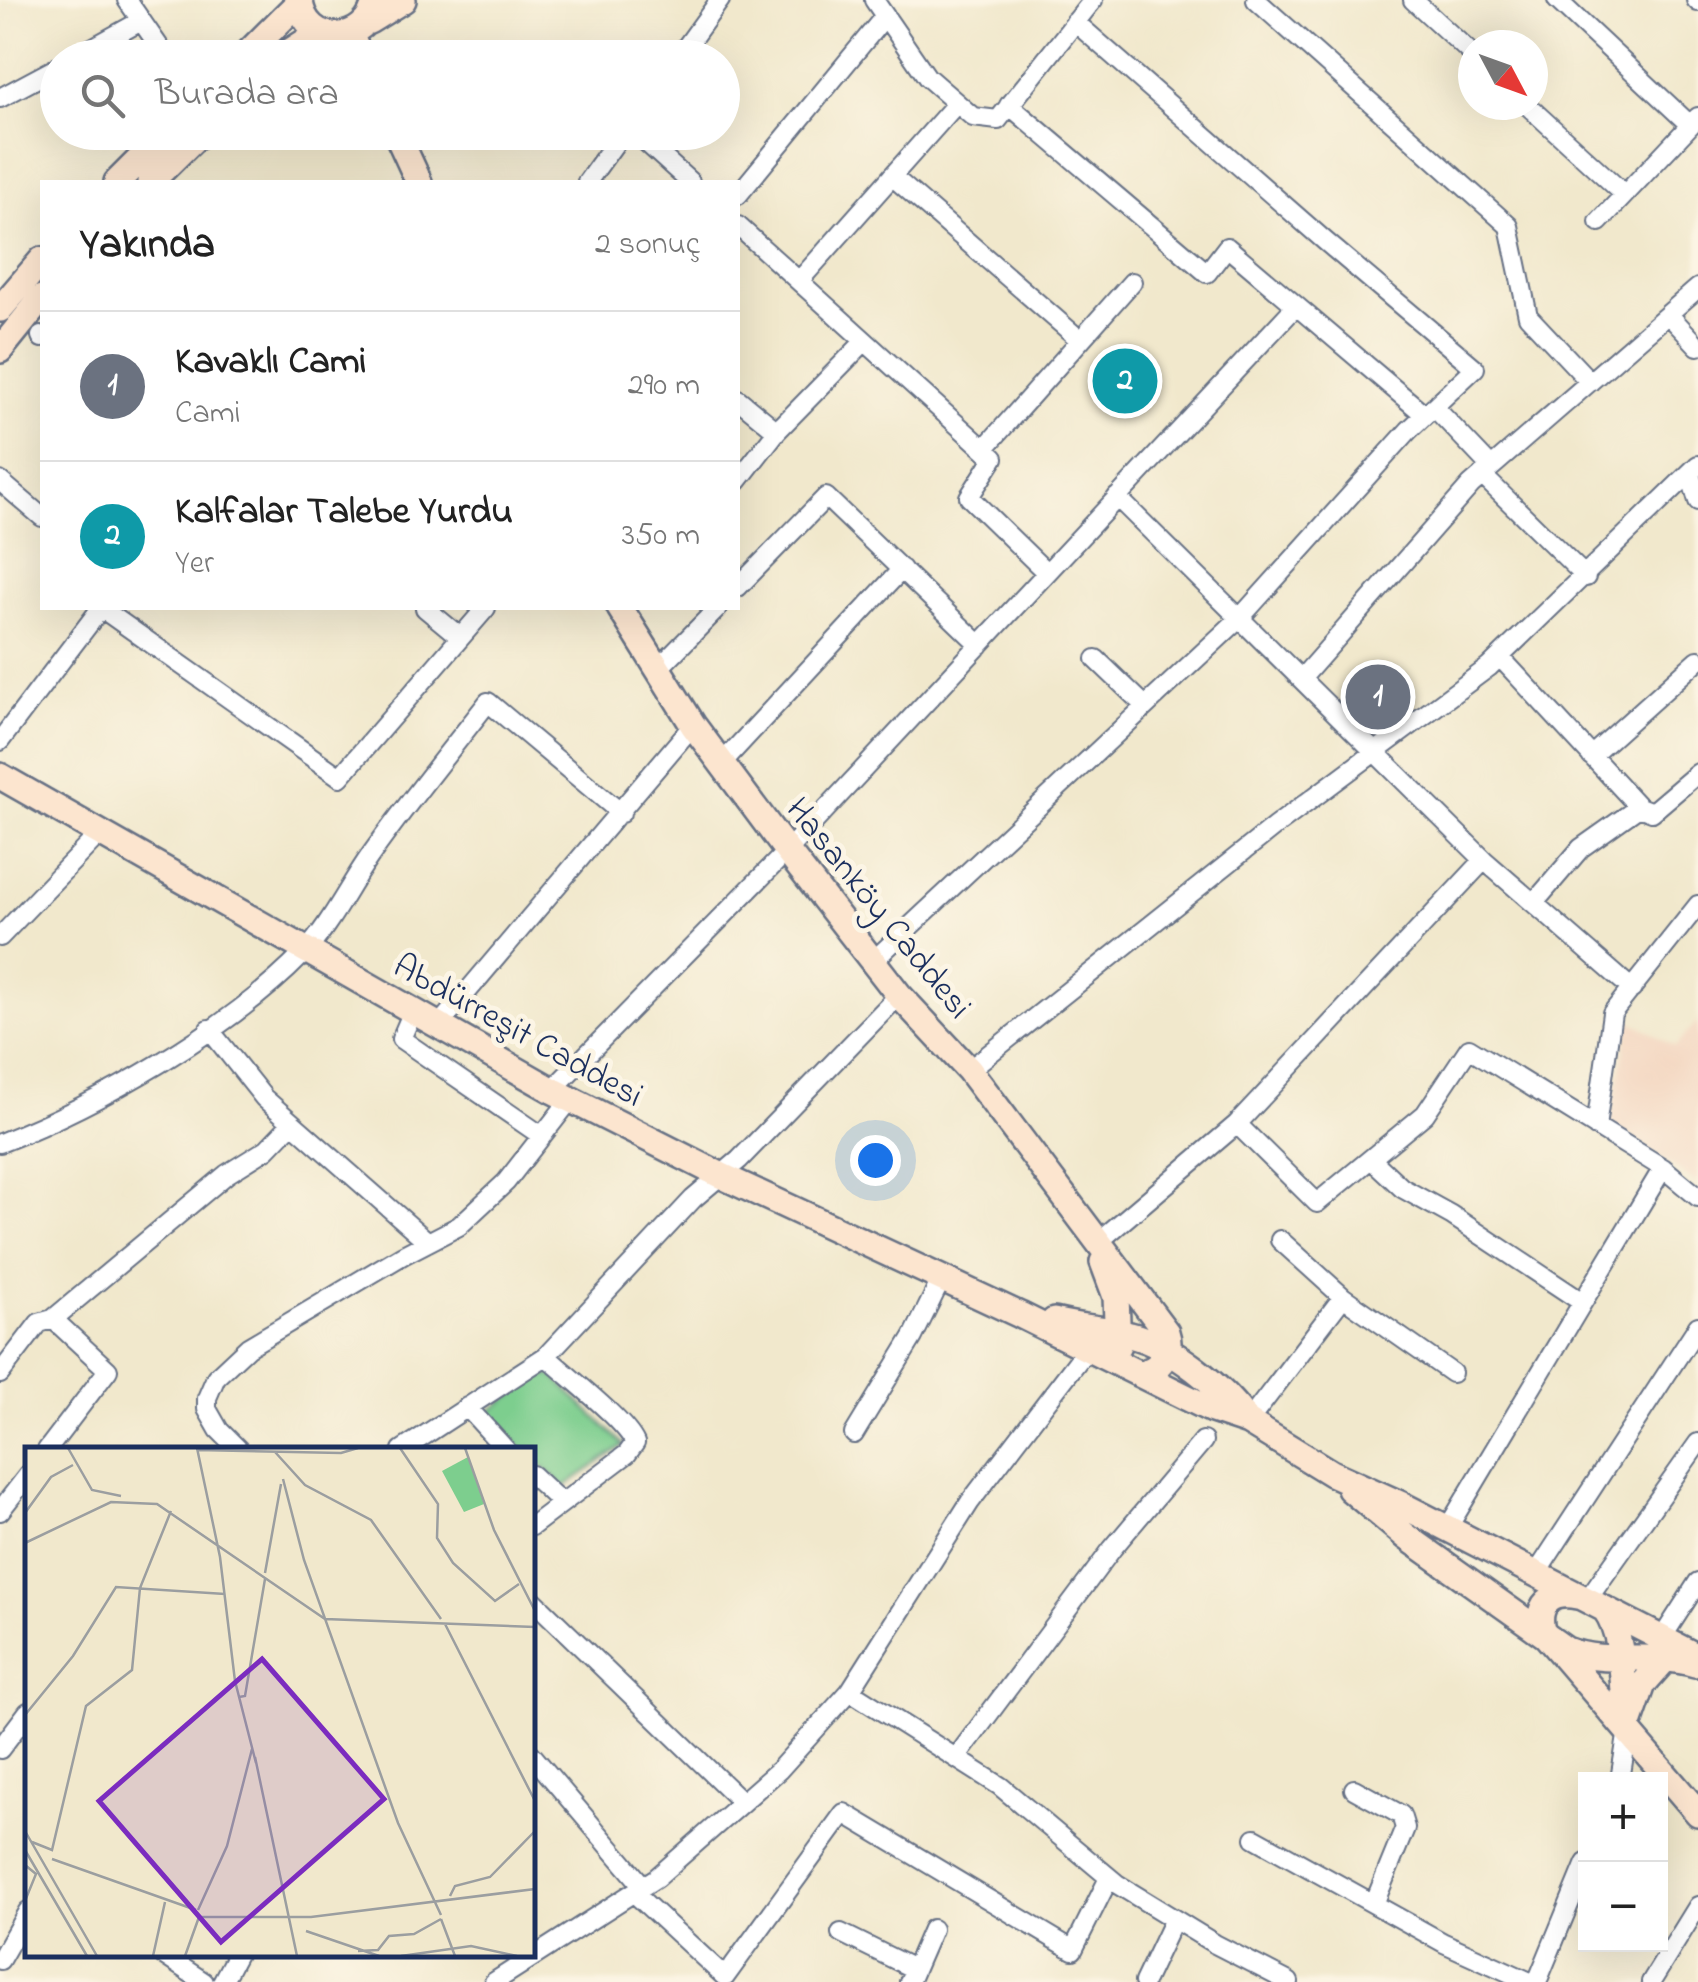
<!DOCTYPE html>
<html lang="tr">
<head>
<meta charset="utf-8">
<style>
	:root { --surface:#fff; --page:#f6f6f6; --text:#222; --muted:#767676; --line:#e0e0e0; --accent:#1f6fb2 }
	body { margin:0; font-family:"Indie Flower",sans-serif; background:var(--page); color:var(--text) }
	.controls { position:absolute; right:30px; bottom:30px; display:grid; overflow:hidden; border-radius:0px; box-shadow:0 10px 40px #0002 }
	.controls button { width:90px; height:90px; display:grid; place-items:center; padding:0; border:0; border-bottom:2px solid var(--line); background:var(--surface); color:var(--text); font:50px sans-serif }
	.compass { position:absolute; left:1458px; top:30px; width:90px; height:90px; border-radius:50%; background:var(--surface); box-shadow:0 10px 40px #0002; rotate:131deg }
	.you { position:absolute; left:875px; top:1160px; width:35px; height:35px; margin:-25px; border:8px solid #fff; border-radius:50%; background:#1a73e8; box-shadow:0 0 0 15px #1a73e833 }
	.badge { display:grid; place-items:center; width:65px; height:65px; border-radius:50%; background:var(--accent); color:#fff; font-size:32px; font-weight:700 }
	.pin { position:absolute; translate:-50% -50%; border:5px solid #fff; box-shadow:0 2px 10px #0006 }
	.list { margin:0; padding:0; list-style:none }
	h2 { display:flex; justify-content:space-between; align-items:center; height:130px; margin:0; padding:0 40px; font-size:42px }
	h2 small { font-size:32px; font-weight:400; color:var(--muted) }
	.list li { display:grid; grid-template-columns:65px 1fr auto; gap:30px; align-items:center; box-sizing:border-box; height:150px; padding:0 40px; border-top:2px solid var(--line) }
	.list b { display:block; font-size:38px; white-space:nowrap }
	.list p { margin:0; font-size:32px; white-space:nowrap; color:var(--muted) }
	.list em { font-size:32px; font-style:normal; color:var(--muted) }
	.icon { flex:none; width:55px; height:55px; fill:none; stroke:currentColor; stroke-width:2; stroke-linecap:round; stroke-linejoin:round }
	.map { position:relative; flex:none; width:1698px; height:1982px; overflow:hidden }
	.search { position:absolute; background:var(--surface); box-shadow:0 10px 40px #0002; left:40px; top:40px; width:700px; height:110px; display:flex; align-items:center; gap:25px; box-sizing:border-box; padding:0 35px; border-radius:55px; color:var(--muted); font-size:38px }
	.panel { position:absolute; background:var(--surface); box-shadow:0 10px 40px #0002; left:40px; top:180px; width:700px; height:430px; border-radius:0px }
	.map>svg:first-child { display:block }
	.built { fill:#f3d4be }
	.green { fill:#7dce8e; stroke:#4c7e76; stroke-width:2.5 }
	.lines { fill:none; stroke-linecap:round; stroke-linejoin:round }
	.street-casing { stroke:#667084; stroke-width:22 }
	.secondary-casing { stroke:#667084; stroke-width:30 }
	.street { stroke:#fff; stroke-width:18 }
	.secondary { stroke:#fce5cf; stroke-width:25 }
	.labels { text-anchor:middle; stroke-width:10; stroke-linejoin:round; paint-order:stroke }
	.street-label { font-size:35px; fill:#1b2f5e; stroke:#fcf5e5 }
	.inset-road { fill:none; stroke:#9b9ea0; stroke-width:2.5 }
	.view { fill:#7b2cbf; fill-opacity:0.15; stroke:#7b2cbf; stroke-width:5 }
	.inset-edge { fill:none; stroke:#1b2f5e; stroke-width:5 }
</style>
</head>
<body>
<div class="map">
<svg width="1698" height="1982" viewBox="0 0 1698 1982">
	<rect width="100%" height="100%" fill="#fcf5e5"/>
	<filter id="ink" filterUnits="userSpaceOnUse"><feTurbulence type="fractalNoise" baseFrequency=".01" numOctaves="2"/><feDisplacementMap in="SourceGraphic" scale="20" xChannelSelector="R" yChannelSelector="G"/><feConvolveMatrix kernelMatrix="1 2 1 2 8 2 1 2 1" color-interpolation-filters="sRGB"/></filter>
	<filter id="wash" filterUnits="userSpaceOnUse"><feTurbulence type="fractalNoise" baseFrequency=".0048" numOctaves="4" result="noise"/><feDisplacementMap in="SourceGraphic" scale="40" xChannelSelector="R" yChannelSelector="G"/><feGaussianBlur stdDeviation="2.25" result="paint"/><feColorMatrix in="noise" values="0 0 0 0 0 0 0 0 0 0 0 0 0 0 0 0 0 1.4 0 .05"/><feComposite in="paint" operator="in"/></filter>
	<g filter="url(#wash)">
		<rect width="100%" height="100%" fill="#f1e8cc"/>
		<path class="built" d="M 1630,1020 L 1675,1047 L 1698,1021 L 1698,1183 L 1610,1123 Z"/>
		<path class="green" d="M 539,1375 L 552,1375 L 624,1445 L 564,1487 L 533,1458 L 532,1450 L 523,1449 L 494,1423 L 490,1411 Z"/>
	</g>
	<g filter="url(#ink)">
		<g class="lines">
			<g class="street-casing">
				<path id="street" d="M 127,0 L 167,58
					M 874,0 L 927,77 L 973,117 L 998,120 L 1093,0
					M 1256,0 L 1509,226 L 1528,316 L 1590,382
					M 1413,0 L 1473,55
					M 1557,0 L 1690,125
					M 1696,0 L 1698,2
					M 74,58 L 141,21
					M 678,58 L 720,0
					M 0,98 L 58,67
					M 1009,105 L 1207,273 L 1227,247 L 1425,415
					M 1527,105 L 1624,194
					M 635,132 L 690,182
					M 892,176 L 1080,340
					M 587,182 L 623,132
					M 738,195 L 885,16
					M 1599,222 L 1698,117
					M 738,226 L 994,458 L 969,497 L 1046,572
					M 799,281 L 957,103
					M 1668,314 L 1698,346
					M 41,336 L 42,338
					M 738,399 L 777,431
					M 1434,407 L 1491,467
					M 984,449 L 1132,282
					M 1690,474 L 1698,501
					M 1482,475 L 1586,577
					M 0,481 L 42,517
					M 738,481 L 777,431 L 865,341
					M 1117,497 L 1484,860 L 1632,989
					M 738,587 L 826,497 L 980,645
					M 101,608 L 340,777 L 486,608
					M 425,608 L 460,637
					M 1500,657 L 1639,807 L 1581,848 L 1534,903
					M 1096,659 L 1145,706
					M 657,670 L 718,608
					M 1301,679 L 1471,485 L 1698,288
					M 0,741 L 101,608
					M 1591,756 L 1698,660
					M 722,763 L 902,569
					M 1639,807 L 1652,812 L 1698,773
					M 0,937 L 99,834
					M 873,961 L 1240,618 L 1409,430 L 1475,368 L 1325,241 L 1075,22
					M 413,1011 L 401,1039 L 542,1136
					M 439,1025 L 693,725
					M 209,1029 L 264,1098 L 428,1242
					M 969,1070 L 1274,827 L 1489,667 L 1698,465
					M 552,1090 L 787,851 L 1296,306
					M 1237,1124 L 1317,1203 L 1425,1114 L 1469,1048 L 1663,1168 L 1698,1197
					M 1596,1127 L 1612,1013 L 1698,905
					M 0,1143 C 99,1104 228,1031 303,954 C 330,926 349,885 372,853 C 409,801 449,752 488,702 L 621,813
					M 1371,1159 L 1402,1188 L 1451,1215 L 1582,1302
					M 1280,1240 L 1343,1297 L 1452,1373
					M 1097,1243 L 1237,1124 L 1484,860
					M 0,1374 L 39,1323 L 53,1319 L 227,1174 L 267,1149 L 292,1123
					M 467,1407 L 506,1450
					M 1248,1422 L 1343,1297
					M 854,1434 L 913,1337 L 941,1280
					M 47,1450 L 108,1370 L 53,1319
					M 239,1450 L 219,1430 L 207,1409 L 207,1398 L 216,1377 L 248,1347 L 403,1255 L 459,1226 L 506,1182 L 570,1100
					M 402,1450 L 546,1356 L 693,1199 L 739,1160 L 899,995
					M 532,1475 L 562,1503
					M 0,1511 L 28,1475
					M 532,1526 L 627,1454 L 635,1443 C 625,1420 567,1376 546,1356
					M 1447,1529 L 1663,1168
					M 1536,1574 L 1698,1326
					M 532,1599 L 742,1802
					M 1587,1600 L 1698,1443
					M 1662,1638 L 1698,1582
					M 850,1691 L 1000,1786 L 1117,1884 L 1215,1944 L 1289,1982
					M 0,1749 L 28,1712
					M 532,1755 L 643,1886
					M 956,1758 L 1112,1549 L 1203,1441
					M 1620,1780 L 1628,1730
					M 1354,1789 L 1401,1815 L 1405,1828 L 1374,1904
					M 1255,1838 L 1444,1943 L 1530,1982
					M 634,1893 L 725,1977 L 844,1813 L 1073,1950 L 1109,1878
					M 841,1933 L 914,1969
					M 162,1954 L 204,1982
					M 0,1960 L 28,1911
					M 222,1982 L 237,1954
					M 494,1982 L 656,1878 L 779,1770 L 850,1691 L 970,1502 L 1087,1349
					M 909,1982 L 932,1929
					M 1144,1982 L 1174,1919
					M 1537,1982 L 1586,1863
					M 1651,1982 L 1698,1906"/>
			</g>
			<g class="secondary-casing">
				<path id="secondary" d="M 300,0 C 304,48 369,46 375,0
					M 369,21 L 403,0
					M 350,35 L 361,58
					M 243,58 L 300,1
					M 280,58 L 308,40 L 327,36
					M 396,132 L 419,182
					M 117,182 L 167,132
					M 150,182 L 201,132
					M 0,309 L 42,260
					M 0,350 L 42,298
					M 620,608 L 693,725 L 787,851 L 899,995 L 969,1070 L 1166,1332 C 1173,1352 1161,1370 1140,1373
					M 0,776 L 552,1090 L 720,1175 L 1020,1315 L 1212,1410 L 1248,1422 L 1331,1473 L 1402,1505 L 1698,1657
					M 1103,1262 L 1116,1297 L 1118,1345
					M 1054,1321 C 1079,1328 1105,1328 1130,1335 C 1171,1345 1223,1387 1247,1421
					M 1350,1489 L 1407,1537 L 1566,1650 C 1607,1666 1653,1651 1695,1664
					M 1577,1596 C 1551,1591 1536,1604 1542,1631 L 1698,1813
					M 1605,1609 C 1627,1639 1621,1693 1628,1730
					M 1630,1721 L 1643,1684 L 1666,1658"/>
			</g>
			<use href="#street" class="street"/>
			<use href="#secondary" class="secondary"/>
		</g>
	</g>
	<g class="labels">
		<g class="street-label">
			<text transform="translate(880 907) rotate(51)" y="12">Hasanköy Caddesi</text>
			<text transform="translate(519 1029) rotate(29)" y="12">Abdürreşit Caddesi</text>
		</g>
	</g>
	<g transform="translate(25 1447)">
		<rect width="510" height="510" fill="#f1e8cc"/>
		<path d="M 443,10 L 459,57 L 439,65 L 417,24 Z" fill="#7dce8e"/>
		<path class="inset-road" d="M 43,1 L 67,43 L 96,49M 172,1 L 195,110 L 210,234 L 231,316M 375,1 L 413,57 L 412,91 L 428,116 L 470,154 L 494,137M 440,1 L 469,83 L 510,164M 172,3 L 316,6 L 333,1M 250,5 L 280,38 L 346,73 L 416,172M 258,32 L 279,113 L 373,376 L 416,468M 0,66 L 26,30 L 48,18M 0,96 L 86,55 L 132,57 L 300,172 L 510,180M 240,126 L 256,37M 420,177 L 510,354M 214,250 L 220,249 L 240,132M 0,268 L 48,209 L 91,140 L 200,147M 230,310 L 272,509M 0,384 L 72,509M 7,395 L 27,403 L 61,259 L 107,223 L 115,141 L 146,64M 0,403 L 62,509M 27,412 L 171,463M 0,418 L 11,427 L 0,454M 425,449 L 430,439 L 465,430 L 510,384M 173,463 L 202,399 L 227,302M 174,470 L 286,470 L 510,442M 416,472 L 430,509M 281,484 L 354,509M 333,504 L 353,503 L 364,489 L 389,487 L 416,472M 128,509 L 140,455M 160,509 L 174,470M 376,509 L 446,499 L 492,509"/>
		<path class="view" d="M 237,212 L 359,352 L 196,495 L 74,354 Z"/>
		<rect width="510" height="510" class="inset-edge"/>
	</g>
</svg>
<div class="controls">
<button>+</button>
<button>−</button>
</div>
<svg class="compass" viewBox="-18 -18 36 36"><path d="M0-13l5 13h-10z" fill="#e53935"/><path d="M0 13l5-13h-10z" fill="#767676"/></svg>
<div class="you"></div>
<div class="pin badge" style="left:1378px;top:697px;background:#6b7280">1</div>
<div class="pin badge" style="left:1125px;top:381px;background:#0f9aa8">2</div>
<div class="search"><svg class="icon" aria-label="search" viewBox="0 0 24 24"><circle cx="10" cy="10" r="6"/><path d="M15 15l6 6"/></svg>Burada ara</div>
<section class="panel">
<h2>Yakında<small>2 sonuç</small></h2>
<ul class="list">
<li><span class="badge" style="background:#6b7280">1</span><div><b>Kavaklı Cami</b><p>Cami</p></div><em>290 m</em></li>
<li><span class="badge" style="background:#0f9aa8">2</span><div><b>Kalfalar Talebe Yurdu</b><p>Yer</p></div><em>350 m</em></li>
</ul>
</section>
</div>
</body>
</html>
